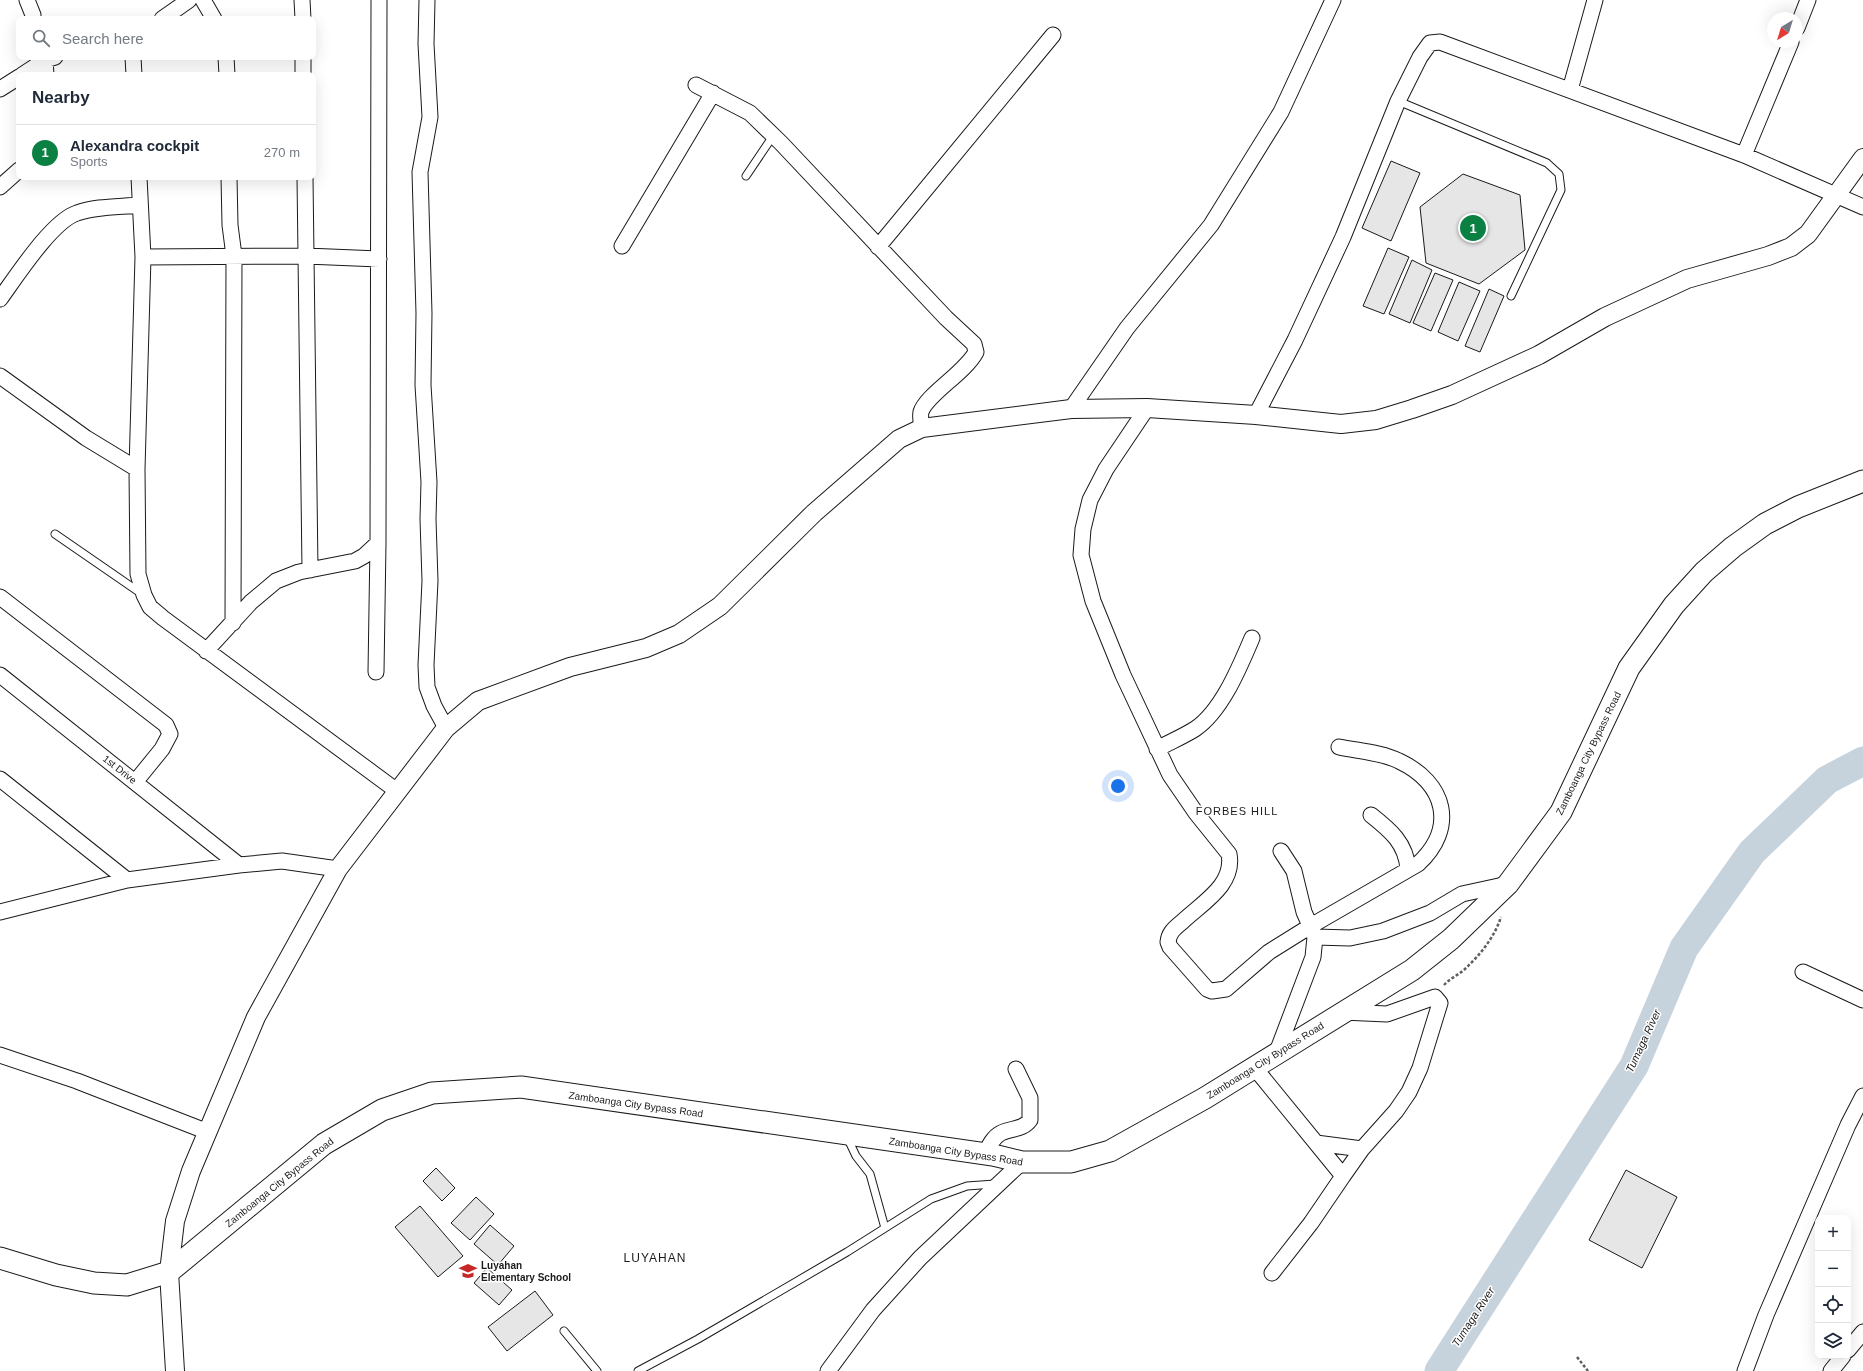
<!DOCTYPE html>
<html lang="en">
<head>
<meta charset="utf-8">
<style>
	:root { --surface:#fff; --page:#f6f6f7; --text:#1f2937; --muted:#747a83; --line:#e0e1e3; --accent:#0b8043 }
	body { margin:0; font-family:Arial,sans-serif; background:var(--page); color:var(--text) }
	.controls { position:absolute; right:12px; bottom:12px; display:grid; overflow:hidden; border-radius:8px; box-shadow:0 4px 16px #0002 }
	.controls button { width:36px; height:36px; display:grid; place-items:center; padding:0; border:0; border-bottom:1px solid var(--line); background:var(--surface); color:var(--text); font:20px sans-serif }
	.compass { position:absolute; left:1767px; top:12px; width:36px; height:36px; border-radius:50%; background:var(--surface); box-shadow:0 4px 16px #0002; rotate:218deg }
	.you { position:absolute; left:1118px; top:786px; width:14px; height:14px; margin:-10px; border:3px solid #fff; border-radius:50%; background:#1a73e8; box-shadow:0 0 0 6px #1a73e833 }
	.badge { display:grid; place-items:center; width:26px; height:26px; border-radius:50%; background:var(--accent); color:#fff; font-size:13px; font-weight:700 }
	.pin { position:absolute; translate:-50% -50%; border:2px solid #fff; box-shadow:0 1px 4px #0006 }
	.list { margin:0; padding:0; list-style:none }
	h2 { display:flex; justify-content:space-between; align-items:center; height:52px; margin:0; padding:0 16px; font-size:17px }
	h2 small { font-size:13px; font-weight:400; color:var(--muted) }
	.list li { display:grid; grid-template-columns:26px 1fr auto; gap:12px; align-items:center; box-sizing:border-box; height:56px; padding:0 16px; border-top:1px solid var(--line) }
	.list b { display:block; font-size:15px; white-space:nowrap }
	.list p { margin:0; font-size:13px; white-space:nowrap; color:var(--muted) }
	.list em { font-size:13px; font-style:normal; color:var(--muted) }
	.icon { flex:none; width:22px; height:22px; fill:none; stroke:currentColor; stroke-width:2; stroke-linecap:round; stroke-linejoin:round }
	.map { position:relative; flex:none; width:1863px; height:1371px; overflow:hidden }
	.search { position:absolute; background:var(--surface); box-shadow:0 4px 16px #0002; left:16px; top:16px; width:300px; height:44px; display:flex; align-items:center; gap:10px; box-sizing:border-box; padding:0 14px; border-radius:8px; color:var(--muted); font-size:15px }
	.panel { position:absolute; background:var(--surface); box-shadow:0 4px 16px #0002; left:16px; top:72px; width:300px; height:108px; border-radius:8px }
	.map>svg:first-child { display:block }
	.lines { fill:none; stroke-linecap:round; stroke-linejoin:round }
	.river { stroke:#c6d2dc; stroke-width:29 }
	.building { fill:#e6e6e6; stroke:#1a1a1a }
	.service-casing { stroke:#1a1a1a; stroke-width:9 }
	.minor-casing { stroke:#1a1a1a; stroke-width:17 }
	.tertiary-casing { stroke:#1a1a1a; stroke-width:20 }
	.secondary-casing { stroke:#1a1a1a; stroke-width:23 }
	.path { stroke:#5f5f5f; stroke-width:2.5; stroke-dasharray:3 2; stroke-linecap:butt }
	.service { stroke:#fff; stroke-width:7 }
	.minor { stroke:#fff; stroke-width:15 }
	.tertiary { stroke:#fff; stroke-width:18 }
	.secondary { stroke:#fff; stroke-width:21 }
	.labels { text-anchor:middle; stroke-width:3; stroke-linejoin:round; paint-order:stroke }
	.street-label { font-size:10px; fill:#1a1a1a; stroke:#fff }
	.poi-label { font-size:10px; font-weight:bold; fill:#1a1a1a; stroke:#fff; text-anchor:start }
	.neighbourhood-label { font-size:11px; letter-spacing:1px; fill:#1a1a1a; stroke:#fff }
	.water-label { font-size:11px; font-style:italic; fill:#1a1a1a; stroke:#fff }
	.quarter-label { font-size:12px; letter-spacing:1px; fill:#1a1a1a; stroke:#fff }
</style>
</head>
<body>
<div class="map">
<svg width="1863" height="1371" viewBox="0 0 1863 1371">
	<rect width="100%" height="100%" fill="#fff"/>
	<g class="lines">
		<path class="river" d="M 1439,1371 L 1634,1066 L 1684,948 L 1752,852 L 1827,780 L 1863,761"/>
	</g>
	<path class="building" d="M 1391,161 L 1420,173 L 1391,241 L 1362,228 Z
		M 1463,174 L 1520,195 L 1525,250 L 1479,284 L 1426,263 L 1420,207 Z
		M 1388,248 L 1409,257 L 1384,314 L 1363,306 Z
		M 1412,260 L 1432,270 L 1410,323 L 1389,314 Z
		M 1435,273 L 1453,280 L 1431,331 L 1413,323 Z
		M 1459,282 L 1480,291 L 1458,341 L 1438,332 Z
		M 1489,289 L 1504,296 L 1480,352 L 1465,346 Z
		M 436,1168 L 455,1188 L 442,1201 L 423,1181 Z
		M 1626,1170 L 1677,1197 L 1642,1268 L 1589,1240 Z
		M 476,1197 L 494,1214 L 470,1240 L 451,1223 Z
		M 420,1206 L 463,1256 L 438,1277 L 395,1227 Z
		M 490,1225 L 514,1246 L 498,1265 L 474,1244 Z
		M 487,1268 L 512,1290 L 499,1305 L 474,1283 Z
		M 535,1291 L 553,1315 L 507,1351 L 488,1327 Z"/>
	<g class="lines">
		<g class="service-casing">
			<path id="service" d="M 1398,101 L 1547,163 L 1559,174 L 1561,190 L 1511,296
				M 746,176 L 773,136
				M 55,534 L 142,594
				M 847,1137 L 856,1156 L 870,1174 L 885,1228
				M 564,1331 L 597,1371
				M 638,1371 L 698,1339 L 847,1252 L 931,1199 L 967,1186 L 995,1184"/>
		</g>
		<g class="minor-casing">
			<path id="minor" d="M 27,0 L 33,15
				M 203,0 L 214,19
				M 302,0 L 303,19
				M 427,0 L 426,44 L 430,117 L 420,172 L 424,313 L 423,385 L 429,482 L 428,519 L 430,581 L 426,665 L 427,687 L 434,706 L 446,728
				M 162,19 L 189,0
				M 1797,28 L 1808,0
				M 133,57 L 134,75
				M 226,57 L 227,75
				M 303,57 L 303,75
				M 45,60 L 46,75
				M 22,75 L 45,60 L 55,57
				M 696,85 L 750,113 L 781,143 L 946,318 L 974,344 L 976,352 C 965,373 926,395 921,412 C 920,417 921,423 922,428
				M 0,89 L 19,77
				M 1570,90 L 1595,0
				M 1744,155 L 1791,42
				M 139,177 L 143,257 L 137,469 L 138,574 L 144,595 L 150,607 L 163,618 L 397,791
				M 229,177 L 230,225 L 234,256 L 233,623
				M 305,177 L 310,570
				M 0,187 L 19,170
				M 622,246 L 713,93
				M 878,247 L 1053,35
				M 143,257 L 306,256 L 379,259
				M 0,299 C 16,277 52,221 77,213 C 96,206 120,207 140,205
				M 0,376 L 86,438 L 137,469
				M 1147,408 L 1106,469 L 1090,500 L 1083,529 L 1081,555 L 1093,601 L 1123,675 L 1170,775 L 1196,813 L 1229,854 C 1235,885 1202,903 1182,922 C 1175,928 1169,932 1168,942 L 1170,947 L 1207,989 L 1212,991 L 1226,989 L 1269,952 L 1309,927 L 1418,864 C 1457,828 1446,783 1399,761 C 1381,752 1358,751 1339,747
				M 1071,409 L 1127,328 L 1211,225 L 1281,112 L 1333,0
				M 1256,415 L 1295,340 L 1343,237 L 1398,101 L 1420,57 L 1430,43 L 1440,42 L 1744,155 L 1863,207
				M 0,597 L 166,725 L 170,734 L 162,749 L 136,781
				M 206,651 L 251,602 L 276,581 L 299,572 L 355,561 L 364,556 L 378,543
				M 376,672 L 378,543 L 379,0
				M 0,675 L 239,865
				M 1157,749 C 1170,742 1184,736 1195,729 C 1222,711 1240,666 1252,638
				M 0,779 L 127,880
				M 1371,815 C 1390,830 1406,843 1408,869
				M 0,912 L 127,880 L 239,865 L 282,861 L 338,869
				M 1315,937 L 1350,938 L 1383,931 L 1430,913 L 1462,894 L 1508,884
				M 1803,972 L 1863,1000
				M 1342,1012 L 1387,1014 L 1435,997 L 1440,1003 L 1420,1068 L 1409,1092 L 1396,1111 L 1362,1149 L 1343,1176
				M 1277,1052 L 1313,957 L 1315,937 L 1304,912 L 1294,871 L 1281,851
				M 0,1055 L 77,1081 L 208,1132
				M 1254,1067 L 1343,1176 L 1311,1223 L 1272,1273
				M 1316,1143 L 1362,1149
				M 985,1154 C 989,1146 993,1137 1001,1133 C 1011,1128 1023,1130 1030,1120 L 1030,1098 L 1016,1069
				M 1848,1350 L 1863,1332
				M 828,1371 L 873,1310 L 920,1258 L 1022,1162
				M 1745,1371 L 1766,1315 L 1848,1125 L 1863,1096
				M 1831,1371 L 1843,1356"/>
		</g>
		<g class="tertiary-casing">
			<path id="tertiary" d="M 175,1371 L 169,1272 L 175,1221 L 191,1171 L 256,1017 L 338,869 L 446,728 L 478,701 L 570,667 L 646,648 L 679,634 L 720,606 L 814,513 L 899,439 L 922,428 L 1071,409 L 1147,408 L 1256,415 L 1341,424 L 1376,420 L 1412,409 L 1452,395 L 1539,355 L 1605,317 L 1687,279 L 1768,256 L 1791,247 L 1808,234 L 1863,158"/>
		</g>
		<g class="secondary-casing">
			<path id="secondary" d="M 0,1258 L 56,1275 L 94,1283 L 127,1285 L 169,1272 L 324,1144 L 382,1110 L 432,1093 L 521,1087 L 993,1155 L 1022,1162 L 1071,1162 L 1110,1151 L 1205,1098 L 1412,970 L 1451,939 L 1508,884 L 1561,812 L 1629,668 L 1674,605 L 1704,572 L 1733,547 L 1765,524 L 1798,507 L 1863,481"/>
		</g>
		<path class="path" d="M 1444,985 C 1450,978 1459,975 1466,968 C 1481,954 1495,936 1501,917
			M 1577,1357 L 1588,1371"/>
		<use href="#service" class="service"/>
		<use href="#minor" class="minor"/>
		<use href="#tertiary" class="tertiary"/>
		<use href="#secondary" class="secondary"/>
	</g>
	<defs>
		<g id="school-bare" transform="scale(1.38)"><path d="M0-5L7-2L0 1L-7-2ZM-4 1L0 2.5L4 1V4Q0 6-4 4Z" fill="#c62828" stroke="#fff" stroke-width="2.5" paint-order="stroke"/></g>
	</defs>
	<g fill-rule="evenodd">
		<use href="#school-bare" x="468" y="1271"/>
	</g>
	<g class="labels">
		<g class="street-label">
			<text transform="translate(1588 753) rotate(-64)" y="4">Zamboanga City Bypass Road</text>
			<text transform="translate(120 769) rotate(38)" y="4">1st Drive</text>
			<text transform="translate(1265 1060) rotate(-32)" y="4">Zamboanga City Bypass Road</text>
			<text transform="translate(636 1104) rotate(8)" y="4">Zamboanga City Bypass Road</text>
			<text transform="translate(956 1151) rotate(9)" y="4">Zamboanga City Bypass Road</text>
			<text transform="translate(279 1182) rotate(-39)" y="4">Zamboanga City Bypass Road</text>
		</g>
		<g class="poi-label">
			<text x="481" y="1269">Luyahan<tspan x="481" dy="12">Elementary School</tspan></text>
		</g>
		<g class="neighbourhood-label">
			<text x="1237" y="815">FORBES HILL</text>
		</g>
		<g class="water-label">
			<text transform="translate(1643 1041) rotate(-65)" y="4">Tumaga River</text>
			<text transform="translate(1473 1317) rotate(-57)" y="4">Tumaga River</text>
		</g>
		<g class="quarter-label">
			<text x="655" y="1262">LUYAHAN</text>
		</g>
	</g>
</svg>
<div class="controls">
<button>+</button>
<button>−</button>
<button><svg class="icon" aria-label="locate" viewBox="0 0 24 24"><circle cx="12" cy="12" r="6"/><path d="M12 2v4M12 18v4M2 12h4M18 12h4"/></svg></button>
<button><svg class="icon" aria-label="layers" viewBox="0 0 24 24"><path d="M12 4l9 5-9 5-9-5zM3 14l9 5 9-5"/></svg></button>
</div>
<svg class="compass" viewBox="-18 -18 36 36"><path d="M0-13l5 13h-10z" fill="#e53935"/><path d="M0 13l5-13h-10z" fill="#747a83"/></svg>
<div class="you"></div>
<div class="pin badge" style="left:1473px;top:228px">1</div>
<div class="search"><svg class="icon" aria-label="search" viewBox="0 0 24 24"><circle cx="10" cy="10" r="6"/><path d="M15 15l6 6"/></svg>Search here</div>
<section class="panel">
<h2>Nearby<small></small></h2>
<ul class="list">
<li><span class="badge">1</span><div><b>Alexandra cockpit</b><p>Sports</p></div><em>270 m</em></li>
</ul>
</section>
</div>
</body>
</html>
